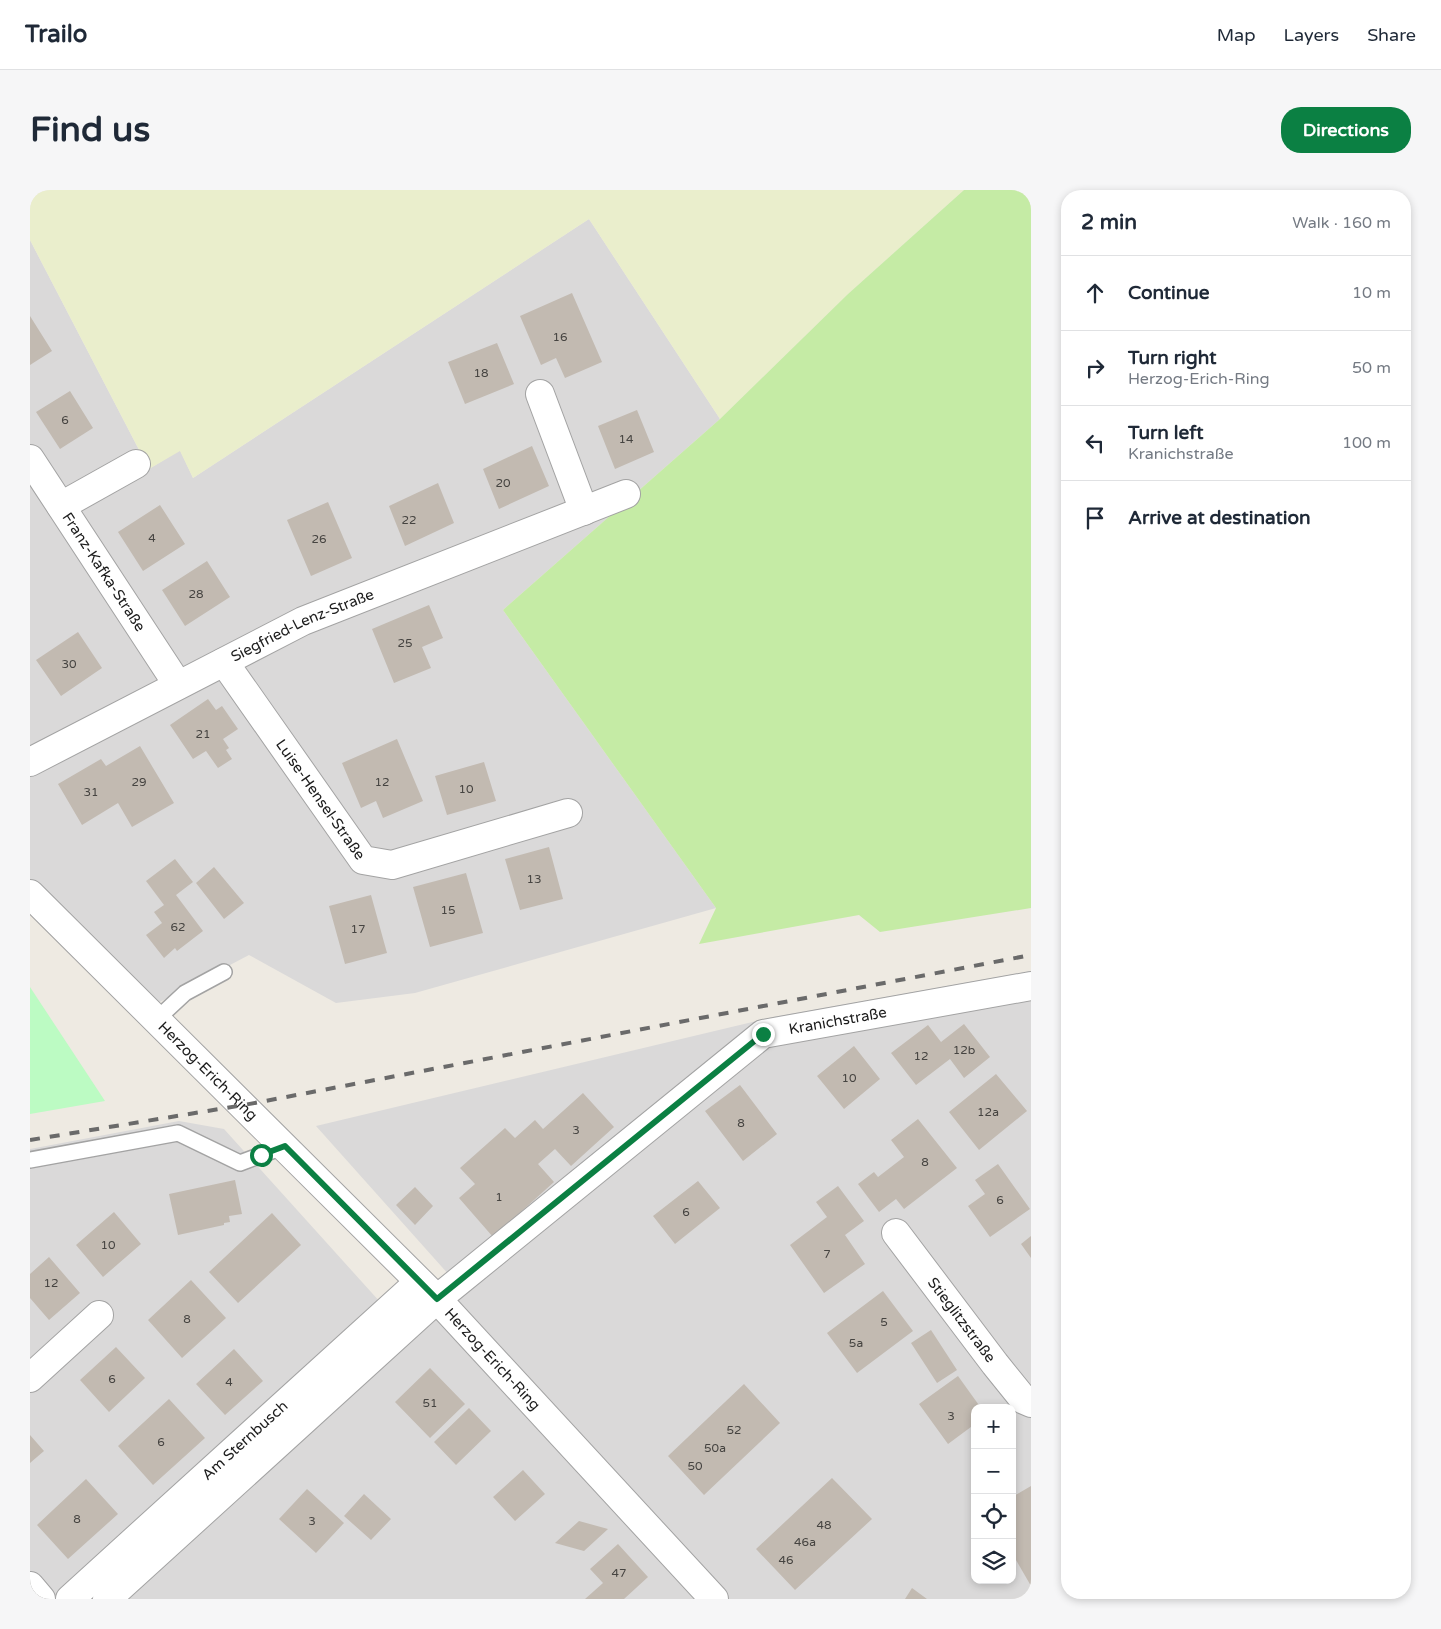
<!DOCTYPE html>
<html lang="en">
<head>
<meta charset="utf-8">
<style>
	:root { --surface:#fff; --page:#f6f6f7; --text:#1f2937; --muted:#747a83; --line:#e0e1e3; --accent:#0b8043 }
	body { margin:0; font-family:"Varela Round",sans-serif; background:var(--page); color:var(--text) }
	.controls { position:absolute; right:15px; bottom:15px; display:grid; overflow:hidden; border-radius:10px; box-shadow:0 2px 8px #0003 }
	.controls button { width:45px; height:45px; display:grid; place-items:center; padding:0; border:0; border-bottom:1px solid var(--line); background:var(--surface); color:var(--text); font:25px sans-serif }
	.stop { position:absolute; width:15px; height:15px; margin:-11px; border:4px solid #0b8043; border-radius:50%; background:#fff }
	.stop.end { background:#0b8043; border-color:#fff; box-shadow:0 1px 5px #0008 }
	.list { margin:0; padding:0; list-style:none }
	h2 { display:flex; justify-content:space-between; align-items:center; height:65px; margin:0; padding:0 20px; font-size:21px }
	h2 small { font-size:16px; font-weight:400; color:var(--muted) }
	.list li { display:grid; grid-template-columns:32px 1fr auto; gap:15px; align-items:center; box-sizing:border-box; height:75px; padding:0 20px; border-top:1px solid var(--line) }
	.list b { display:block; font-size:19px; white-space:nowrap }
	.list p { margin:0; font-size:16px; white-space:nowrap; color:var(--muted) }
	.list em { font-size:16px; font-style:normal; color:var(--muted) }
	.icon { flex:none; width:28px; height:28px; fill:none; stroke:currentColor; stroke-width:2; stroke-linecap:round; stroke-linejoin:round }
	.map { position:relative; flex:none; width:1001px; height:1409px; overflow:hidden; border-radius:20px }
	header { display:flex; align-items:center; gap:30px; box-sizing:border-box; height:70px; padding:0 25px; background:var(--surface); border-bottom:1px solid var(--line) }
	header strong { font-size:24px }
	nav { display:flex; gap:28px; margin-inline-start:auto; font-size:18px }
	.intro { display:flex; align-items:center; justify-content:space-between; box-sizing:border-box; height:120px; padding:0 30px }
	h1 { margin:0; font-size:35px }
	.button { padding:12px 22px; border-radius:20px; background:var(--accent); color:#fff; font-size:18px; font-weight:700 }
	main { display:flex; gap:30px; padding:0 30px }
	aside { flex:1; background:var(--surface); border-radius:20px; box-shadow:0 2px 8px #0003 }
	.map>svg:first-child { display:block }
	.residential { fill:#dad9d9; fill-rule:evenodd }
	.farmland { fill:#eaeecc }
	.grass { fill:#c5eba5 }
	.park { fill:#bcfbc3 }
	.building { fill:#c2bab1 }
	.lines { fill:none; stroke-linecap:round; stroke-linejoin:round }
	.service-casing { stroke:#a3a3a3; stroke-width:18 }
	.minor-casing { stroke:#a3a3a3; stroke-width:30 }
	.service { stroke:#fff; stroke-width:15 }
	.minor { stroke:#fff; stroke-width:28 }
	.rail { stroke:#6a6a6a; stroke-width:4; stroke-dasharray:10 10; stroke-linecap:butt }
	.route { stroke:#0b8043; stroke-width:6 }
	.labels { text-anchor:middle; stroke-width:4; stroke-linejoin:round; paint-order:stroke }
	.number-label { font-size:12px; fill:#464441 }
	.street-label { font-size:15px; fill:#1c1c1c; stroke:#fff }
</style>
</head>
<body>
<header>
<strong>Trailo</strong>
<nav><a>Map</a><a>Layers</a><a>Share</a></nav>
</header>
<div class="intro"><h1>Find us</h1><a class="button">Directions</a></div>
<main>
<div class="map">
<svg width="1001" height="1409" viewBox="0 0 1001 1409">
	<rect width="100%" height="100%" fill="#eeeae2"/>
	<path class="residential" d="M 559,29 L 690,229 L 473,420 L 686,718 L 385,803 L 306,813 L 219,765 L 124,815 L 0,692 L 0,50 L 119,279 L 150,260 L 163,288 Z
		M 1001,781 L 1001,1409 L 0,1409 L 0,959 L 149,931 L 194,939 L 369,1133 L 420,1086 L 286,936 L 743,827 ZM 945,1218 L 982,1218 L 982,1390 L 945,1390 Z"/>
	<path class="farmland" d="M 0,0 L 934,0 L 818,104 L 690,229 L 559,29 L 163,288 L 150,261 L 119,279 L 0,50 Z"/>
	<path class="grass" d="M 934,0 L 1001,0 L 1001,718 L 850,742 L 829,725 L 669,754 L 686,718 L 473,420 L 690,229 L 818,104 Z"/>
	<path class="park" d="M 0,797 L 75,911 L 0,924 Z"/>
	<path class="building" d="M 542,103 L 572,172 L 535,188 L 526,168 L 511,175 L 490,126 Z
		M 0,126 L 22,161 L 0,175 Z
		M 467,153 L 484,194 L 435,214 L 418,172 Z
		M 40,201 L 63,238 L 30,259 L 6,222 Z
		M 607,220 L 624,262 L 585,279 L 568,236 Z
		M 502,256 L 519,296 L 469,319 L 453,279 Z
		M 408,293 L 424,333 L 375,356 L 359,316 Z
		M 298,312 L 322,368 L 281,386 L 257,330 Z
		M 130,315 L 155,354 L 113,381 L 88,342 Z
		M 177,371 L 200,407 L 155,436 L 132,400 Z
		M 399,415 L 413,448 L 392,457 L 401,478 L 364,493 L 342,439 Z
		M 48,442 L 72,478 L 31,506 L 6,470 Z
		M 178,509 L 186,520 L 192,516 L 208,539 L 193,549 L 199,558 L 196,560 L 202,569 L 188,578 L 176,561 L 163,569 L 140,535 Z
		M 367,549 L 393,611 L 353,628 L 346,611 L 331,618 L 312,573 Z
		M 110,556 L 144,613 L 102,637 L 88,613 L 52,635 L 28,594 L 71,569 L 76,576 Z
		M 454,572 L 466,611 L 417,625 L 405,586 Z
		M 519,657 L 533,709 L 490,720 L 475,669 Z
		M 145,669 L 163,692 L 146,705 L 173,741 L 147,761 L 145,758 L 134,768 L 116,745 L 132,733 L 124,722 L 134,715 L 116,691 Z
		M 184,677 L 214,713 L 194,729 L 166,693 Z
		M 436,683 L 453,743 L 400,757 L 383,697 Z
		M 341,705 L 357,763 L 315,774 L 299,716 Z
		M 934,834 L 960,867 L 934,888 L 920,869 L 886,895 L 861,863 L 898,835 L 911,852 Z
		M 824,856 L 850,889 L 814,919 L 787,886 Z
		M 966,884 L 997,921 L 949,960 L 919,922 Z
		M 710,895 L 747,944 L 713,971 L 675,921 Z
		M 553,903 L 584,937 L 541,976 L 525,959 L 508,974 L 524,992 L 463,1047 L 429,1008 L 445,994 L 430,978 L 475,938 L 485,948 L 505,930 L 513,939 Z
		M 888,929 L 927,978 L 874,1019 L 866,1009 L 849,1022 L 828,994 L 844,982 L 848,987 L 874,967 L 861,950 Z
		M 968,974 L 1000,1019 L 960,1047 L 938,1016 L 955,1004 L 945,990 Z
		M 205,990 L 212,1024 L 199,1026 L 200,1032 L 194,1033 L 194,1035 L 148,1045 L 139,1004 Z
		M 668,991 L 690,1018 L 645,1054 L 623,1026 Z
		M 808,996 L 834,1031 L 815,1045 L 835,1074 L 794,1103 L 760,1055 L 797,1027 L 786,1012 Z
		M 385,997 L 403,1016 L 385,1035 L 366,1015 Z
		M 84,1022 L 111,1054 L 73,1087 L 46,1055 Z
		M 242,1023 L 271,1055 L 208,1113 L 179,1082 Z
		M 1001,1046 L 1001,1068 L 991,1054 Z
		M 19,1067 L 50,1103 L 19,1130 L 0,1108 L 0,1084 Z
		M 161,1090 L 196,1128 L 152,1168 L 118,1130 Z
		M 853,1101 L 883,1141 L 827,1183 L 797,1143 Z
		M 901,1140 L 927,1180 L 907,1193 L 881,1153 Z
		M 86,1157 L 115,1188 L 79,1222 L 50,1190 Z
		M 204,1159 L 233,1191 L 195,1225 L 166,1194 Z
		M 400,1178 L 435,1214 L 400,1248 L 365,1212 Z
		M 928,1186 L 951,1218 L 945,1218 L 945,1234 L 918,1254 L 889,1214 Z
		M 714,1194 L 750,1233 L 674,1305 L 638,1266 Z
		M 139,1209 L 175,1248 L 123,1295 L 88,1256 Z
		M 439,1218 L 461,1241 L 426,1275 L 404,1252 Z
		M 0,1245 L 14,1261 L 0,1273 Z
		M 493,1280 L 515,1304 L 485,1331 L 463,1307 Z
		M 802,1288 L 842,1329 L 765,1400 L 726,1359 Z
		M 56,1289 L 88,1324 L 38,1369 L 7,1335 Z
		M 1001,1296 L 1001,1396 L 982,1363 L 982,1307 Z
		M 277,1299 L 314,1333 L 286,1363 L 249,1329 Z
		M 334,1304 L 361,1329 L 341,1350 L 314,1326 Z
		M 549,1331 L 578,1339 L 554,1361 L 525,1353 Z
		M 588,1354 L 618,1387 L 594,1409 L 555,1409 L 573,1393 L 560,1379 Z
		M 882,1398 L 897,1409 L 875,1409 Z"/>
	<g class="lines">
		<g class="service-casing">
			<path id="service" d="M 126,830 L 155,803 L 194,782
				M 0,970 L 148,943 L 210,973 L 255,956"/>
		</g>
		<g class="minor-casing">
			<g id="minor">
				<path d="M 510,204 L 554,321"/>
				<path id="s1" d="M 0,269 L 148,495"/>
				<path d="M 31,316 L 106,274"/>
				<path id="s2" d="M 194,472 L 333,670 L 362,675 L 538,623"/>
				<path id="s3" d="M 0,572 L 273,431 L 596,304"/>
				<path id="s4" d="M 0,704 L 407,1109 L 684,1409"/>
				<path id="s5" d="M 866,1043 L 965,1174 L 994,1210 L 1001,1213"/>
				<path d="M 0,1188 L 69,1125"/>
				<path d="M 0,1396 L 11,1409"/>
				<path id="s6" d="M 40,1409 L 389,1092"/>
				<path id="s7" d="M 77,1409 L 407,1109 L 733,844 L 1001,796"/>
			</g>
		</g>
		<use href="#service" class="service"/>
		<use href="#minor" class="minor"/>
		<path class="rail" d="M 0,950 L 214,915 L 1001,765"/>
	</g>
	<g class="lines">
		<path class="route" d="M 231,965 L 255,956 L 407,1109 L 733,844"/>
	</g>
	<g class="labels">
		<g class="number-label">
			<text x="530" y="151">16</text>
			<text x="451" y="187">18</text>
			<text x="35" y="234">6</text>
			<text x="596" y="253">14</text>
			<text x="473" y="297">20</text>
			<text x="379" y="334">22</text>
			<text x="122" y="352">4</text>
			<text x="289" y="353">26</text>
			<text x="166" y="408">28</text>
			<text x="375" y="457">25</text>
			<text x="39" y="478">30</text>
			<text x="173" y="548">21</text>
			<text x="109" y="596">29</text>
			<text x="352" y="596">12</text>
			<text x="436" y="603">10</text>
			<text x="61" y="606">31</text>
			<text x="504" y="693">13</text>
			<text x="418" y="724">15</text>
			<text x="148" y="741">62</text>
			<text x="328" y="743">17</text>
			<text x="934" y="864">12b</text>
			<text x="891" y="870">12</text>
			<text x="819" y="892">10</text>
			<text x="958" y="926">12a</text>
			<text x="711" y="937">8</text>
			<text x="546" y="944">3</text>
			<text x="895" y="976">8</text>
			<text x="469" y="1011">1</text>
			<text x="970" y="1014">6</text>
			<text x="656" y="1026">6</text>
			<text x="78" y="1059">10</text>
			<text x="797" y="1068">7</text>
			<text x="21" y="1097">12</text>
			<text x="157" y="1133">8</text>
			<text x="854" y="1136">5</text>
			<text x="826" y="1157">5a</text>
			<text x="82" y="1193">6</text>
			<text x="199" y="1196">4</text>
			<text x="400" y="1217">51</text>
			<text x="921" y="1230">3</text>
			<text x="704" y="1244">52</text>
			<text x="131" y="1256">6</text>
			<text x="685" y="1262">50a</text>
			<text x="665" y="1280">50</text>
			<text x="47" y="1333">8</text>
			<text x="282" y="1335">3</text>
			<text x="794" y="1339">48</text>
			<text x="775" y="1356">46a</text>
			<text x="756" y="1374">46</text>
			<text x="589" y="1387">47</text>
		</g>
		<g class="street-label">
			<text dy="5" stroke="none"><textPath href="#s1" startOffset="135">Franz-Kafka-Straße</textPath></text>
			<text dy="5" stroke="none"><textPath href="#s3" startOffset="305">Siegfried-Lenz-Straße</textPath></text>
			<text dy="5" stroke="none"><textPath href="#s2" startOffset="168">Luise-Hensel-Straße</textPath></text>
			<text dy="5" stroke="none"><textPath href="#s7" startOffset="942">Kranichstraße</textPath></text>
			<text dy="5" stroke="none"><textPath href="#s4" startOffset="251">Herzog-Erich-Ring</textPath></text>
			<text dy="5" stroke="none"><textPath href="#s5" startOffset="109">Stieglitzstraße</textPath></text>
			<text dy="5" stroke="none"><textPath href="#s4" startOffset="656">Herzog-Erich-Ring</textPath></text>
			<text dy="5" stroke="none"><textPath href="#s6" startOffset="236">Am Sternbusch</textPath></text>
		</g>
	</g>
</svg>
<div class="controls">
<button>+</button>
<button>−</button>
<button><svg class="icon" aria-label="locate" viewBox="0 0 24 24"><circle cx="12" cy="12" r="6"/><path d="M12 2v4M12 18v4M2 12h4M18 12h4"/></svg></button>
<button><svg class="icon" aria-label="layers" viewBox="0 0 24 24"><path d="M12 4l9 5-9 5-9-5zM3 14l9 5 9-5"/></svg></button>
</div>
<div class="stop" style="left:231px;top:965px"></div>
<div class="stop end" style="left:733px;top:844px"></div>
</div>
<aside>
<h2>2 min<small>Walk · 160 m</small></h2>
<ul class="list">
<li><svg class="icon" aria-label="ahead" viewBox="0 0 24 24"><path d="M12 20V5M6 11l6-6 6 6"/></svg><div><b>Continue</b></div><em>10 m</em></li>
<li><svg class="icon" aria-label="right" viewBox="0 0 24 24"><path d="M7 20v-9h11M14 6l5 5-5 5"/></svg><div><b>Turn right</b><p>Herzog-Erich-Ring</p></div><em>50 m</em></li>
<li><svg class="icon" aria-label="left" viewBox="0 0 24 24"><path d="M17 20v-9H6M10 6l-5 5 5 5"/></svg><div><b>Turn left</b><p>Kranichstraße</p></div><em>100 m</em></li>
<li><svg class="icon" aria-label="arrive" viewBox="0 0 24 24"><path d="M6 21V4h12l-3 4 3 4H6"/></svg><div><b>Arrive at destination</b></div></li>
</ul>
</aside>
</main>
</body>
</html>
